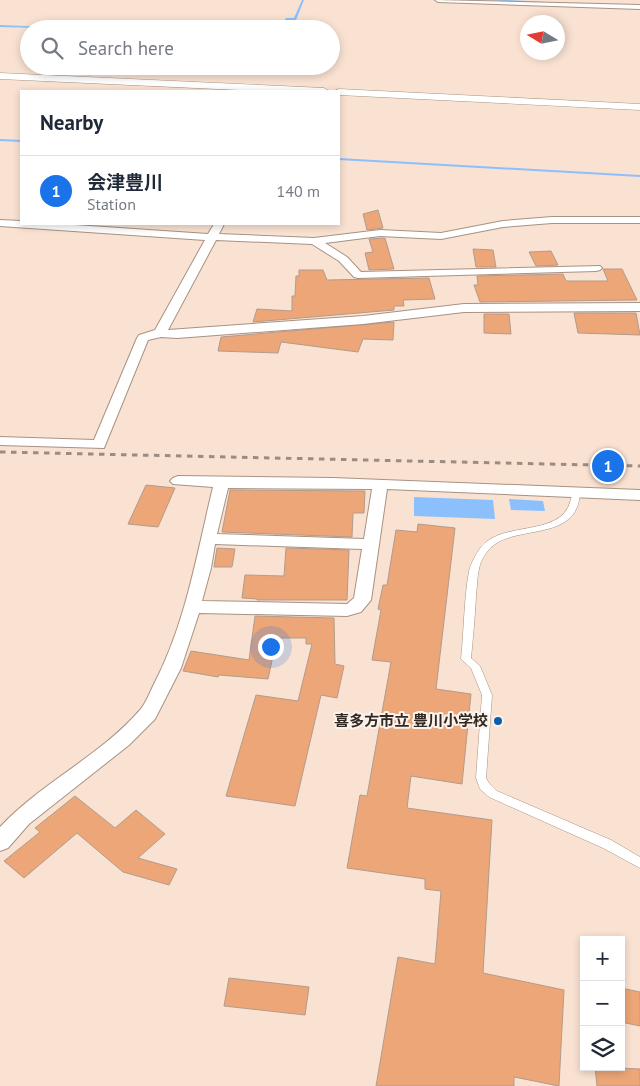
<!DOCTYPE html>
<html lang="en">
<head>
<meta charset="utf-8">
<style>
	:root { --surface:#fff; --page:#f2f2f3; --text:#1f2937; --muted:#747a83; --line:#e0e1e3; --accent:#1a73e8 }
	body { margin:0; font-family:"PT Sans","Noto Sans JP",sans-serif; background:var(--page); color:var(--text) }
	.controls { position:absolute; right:15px; bottom:15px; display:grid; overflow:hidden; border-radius:0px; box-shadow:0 2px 8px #0003 }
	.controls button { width:45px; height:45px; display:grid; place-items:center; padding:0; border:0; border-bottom:1px solid var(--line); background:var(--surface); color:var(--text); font:25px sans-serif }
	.compass { position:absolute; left:520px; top:15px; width:45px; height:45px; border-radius:50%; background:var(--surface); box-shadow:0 2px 8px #0003; rotate:280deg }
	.you { position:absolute; left:270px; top:646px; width:18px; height:18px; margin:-12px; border:4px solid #fff; border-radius:50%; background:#1a73e8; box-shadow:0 0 0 8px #1a73e833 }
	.badge { display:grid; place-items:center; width:32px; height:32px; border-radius:50%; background:var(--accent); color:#fff; font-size:16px; font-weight:700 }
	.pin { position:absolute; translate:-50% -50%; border:2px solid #fff; box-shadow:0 1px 5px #0006 }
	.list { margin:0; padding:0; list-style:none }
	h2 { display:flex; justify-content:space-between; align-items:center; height:65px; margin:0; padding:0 20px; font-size:21px }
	h2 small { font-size:16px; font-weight:400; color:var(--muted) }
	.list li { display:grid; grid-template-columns:32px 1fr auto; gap:15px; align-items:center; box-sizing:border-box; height:70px; padding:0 20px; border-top:1px solid var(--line) }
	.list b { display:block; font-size:19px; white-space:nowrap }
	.list p { margin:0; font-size:16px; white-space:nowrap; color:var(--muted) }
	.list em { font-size:16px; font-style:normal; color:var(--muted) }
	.icon { flex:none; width:28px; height:28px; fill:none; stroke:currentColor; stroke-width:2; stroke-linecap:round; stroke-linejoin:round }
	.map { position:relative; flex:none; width:640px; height:1086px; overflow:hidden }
	.search { position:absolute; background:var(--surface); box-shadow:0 2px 8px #0003; left:20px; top:20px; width:320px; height:55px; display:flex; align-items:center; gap:12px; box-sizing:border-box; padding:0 18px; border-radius:28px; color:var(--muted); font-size:19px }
	.panel { position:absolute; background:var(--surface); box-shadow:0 2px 8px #0003; left:20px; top:90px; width:320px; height:135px; border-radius:0px }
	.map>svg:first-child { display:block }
	.water { fill:#8cc0fd }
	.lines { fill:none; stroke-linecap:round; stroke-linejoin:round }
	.stream { fill:#8cc0fd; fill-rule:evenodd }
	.building { fill:#eca677; stroke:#b29b8d }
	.service-casing { stroke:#a89283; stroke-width:1 }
	.minor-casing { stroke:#a89283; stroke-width:2 }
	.tertiary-casing { stroke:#a89283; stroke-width:1 }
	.service { fill:#fff; fill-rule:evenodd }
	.minor { fill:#fff; fill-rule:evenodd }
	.tertiary { fill:#fff; fill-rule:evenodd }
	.rail { stroke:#9c8b80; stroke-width:3; stroke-dasharray:5.5 5.5; stroke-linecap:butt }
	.poi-dot { fill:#095fad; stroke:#fcf2ec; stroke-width:2 }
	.labels { text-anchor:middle; stroke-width:4; stroke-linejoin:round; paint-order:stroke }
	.poi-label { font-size:15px; font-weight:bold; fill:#312822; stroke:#fcf2ec; text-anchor:end }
</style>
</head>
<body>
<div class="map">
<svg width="640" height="1086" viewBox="0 0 640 1086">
	<rect width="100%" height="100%" fill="#fae2d2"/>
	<path class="water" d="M 414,497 L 493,500 L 495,519 L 414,516 Z
		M 509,499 L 543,501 L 545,511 L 511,510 Z"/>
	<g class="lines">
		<path class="stream" d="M 302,0 L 304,0 L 296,20 L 288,20 L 283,29 L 280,29 L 286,18 L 294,18 Z
			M 486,0 L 506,0 L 586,4 L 585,5 Z
			M 0,25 L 76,28 L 77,29 L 0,27 Z
			M 0,139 L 21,140 L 21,142 L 0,141 Z
			M 339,158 L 640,175 L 640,177 L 339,160 Z"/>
	</g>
	<path class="building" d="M 378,210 L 383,228 L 367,230 L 363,214 Z
		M 385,238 L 394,269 L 369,270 L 365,253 L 373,252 L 369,239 Z
		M 473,249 L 493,250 L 496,267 L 476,267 Z
		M 551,251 L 558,265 L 536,266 L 529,252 Z
		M 603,269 L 622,269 L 637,300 L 480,302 L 474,285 L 478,285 L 477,276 L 563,274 L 566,281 L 608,281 Z
		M 299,270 L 323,270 L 327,280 L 429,278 L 435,299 L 403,300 L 404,306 L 394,306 L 394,310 L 253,322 L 257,309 L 292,311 L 292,296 L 295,296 L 296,276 L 299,276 Z
		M 574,313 L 636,313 L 640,335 L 578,333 Z
		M 484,314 L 509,314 L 511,334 L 484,333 Z
		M 394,322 L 393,340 L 363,339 L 358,352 L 281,342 L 278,353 L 218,351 L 221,337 Z
		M 146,485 L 175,488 L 158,527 L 128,524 Z
		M 230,490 L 365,491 L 364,513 L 353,513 L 352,537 L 222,532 Z
		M 418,524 L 455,528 L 436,689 L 471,694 L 462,784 L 411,776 L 407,808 L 492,820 L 483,973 L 564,990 L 559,1086 L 514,1077 L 514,1086 L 376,1086 L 398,957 L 435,964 L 441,891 L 425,889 L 425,879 L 347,868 L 360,795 L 367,796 L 391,662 L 372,660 L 381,610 L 378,609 L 383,585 L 387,585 L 396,530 L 417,532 Z
		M 217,548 L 235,549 L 232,567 L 214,567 Z
		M 286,548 L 349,550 L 347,600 L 257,600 L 257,599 L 242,598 L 245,575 L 284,576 Z
		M 255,616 L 334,618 L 335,664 L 344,666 L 337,698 L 321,695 L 295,806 L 226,796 L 256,695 L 298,701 L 312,644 L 306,644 L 306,638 L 277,638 L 268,679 L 219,675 L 218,677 L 183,671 L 191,651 L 249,660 Z
		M 75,796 L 115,828 L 136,810 L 165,834 L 138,858 L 177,869 L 169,885 L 123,872 L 77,833 L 24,878 L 4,861 L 40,832 L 35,828 Z
		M 229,978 L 309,987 L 305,1015 L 224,1006 Z
		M 621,988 L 640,992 L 640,1026 L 621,1022 Z
		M 595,1067 L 640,1069 L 640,1086 L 597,1086 Z"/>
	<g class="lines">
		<g class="service-casing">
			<path id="service" d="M 576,489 L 580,492 C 578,546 509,521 487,552 C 483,557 480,563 479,569 C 477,578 477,587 476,596 C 475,617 473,637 471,658 L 480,666 L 492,695 L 486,778 L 489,783 L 497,791 L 611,840 L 640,857 L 640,868 L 603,848 L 489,797 L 480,789 L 476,778 L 482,695 L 471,668 L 461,659 C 464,631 464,598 469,571 C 471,563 476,554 481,547 C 504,518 569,541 572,492 Z"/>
		</g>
		<g class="minor-casing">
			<path id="minor" d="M 435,0 L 640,5 L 640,9 L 438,2 Z
				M 552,217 L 640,217 L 640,223 L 552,223 L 503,227 L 441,239 L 380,236 L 325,243 L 347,257 L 361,272 L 600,266 L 602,268 L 600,270 L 596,271 L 358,278 L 354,277 L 339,261 L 312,244 L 216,240 L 168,330 L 363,316 L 464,304 L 640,303 L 640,311 L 464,312 L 363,324 L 177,338 L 161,337 L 148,340 L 104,448 L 0,445 L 0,437 L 94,440 L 137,338 L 139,335 L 155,330 L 205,240 L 0,226 L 0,220 L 21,221 L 21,224 L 60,224 L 208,234 L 214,224 L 224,224 L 219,234 L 314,238 L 380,230 L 441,233 L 503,221 Z
				M 178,476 L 333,478 L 640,490 L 640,500 L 387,489 L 371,600 L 361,612 L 347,616 L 199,613 L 181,668 L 155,719 L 129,745 L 29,824 L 8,848 L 0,851 L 0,827 C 41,783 100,756 140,710 C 146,703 150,692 154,684 C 186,623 197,553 213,487 L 173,484 L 170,481 L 173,478 ZM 228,488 L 372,489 L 364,539 L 217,534 ZM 215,544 L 362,549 L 354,598 L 347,604 L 202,601 L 211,568 Z"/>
		</g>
		<g class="tertiary-casing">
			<path id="tertiary" d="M 0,73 L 324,88 L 329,91 L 260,91 L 0,79 Z
				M 339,89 L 640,104 L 640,110 L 339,95 L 339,91 L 334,91 Z"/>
		</g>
		<use href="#service" class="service"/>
		<use href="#minor" class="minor"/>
		<use href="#tertiary" class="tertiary"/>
		<path class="rail" d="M 0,452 L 640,466"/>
	</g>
	<circle class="poi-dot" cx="498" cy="721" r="5"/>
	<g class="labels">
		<g class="poi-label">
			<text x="488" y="726">喜多方市立 豊川小学校</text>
		</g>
	</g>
</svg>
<div class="controls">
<button>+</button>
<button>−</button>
<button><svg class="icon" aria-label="layers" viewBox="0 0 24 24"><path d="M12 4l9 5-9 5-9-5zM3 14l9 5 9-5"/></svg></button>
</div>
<svg class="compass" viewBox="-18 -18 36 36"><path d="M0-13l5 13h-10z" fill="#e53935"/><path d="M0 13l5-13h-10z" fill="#747a83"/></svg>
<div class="you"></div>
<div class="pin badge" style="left:608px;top:466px">1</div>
<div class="search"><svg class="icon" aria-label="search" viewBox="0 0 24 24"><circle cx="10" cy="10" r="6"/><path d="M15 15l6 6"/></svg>Search here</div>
<section class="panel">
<h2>Nearby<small></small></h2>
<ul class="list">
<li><span class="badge">1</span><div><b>会津豊川</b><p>Station</p></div><em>140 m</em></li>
</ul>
</section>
</div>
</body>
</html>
